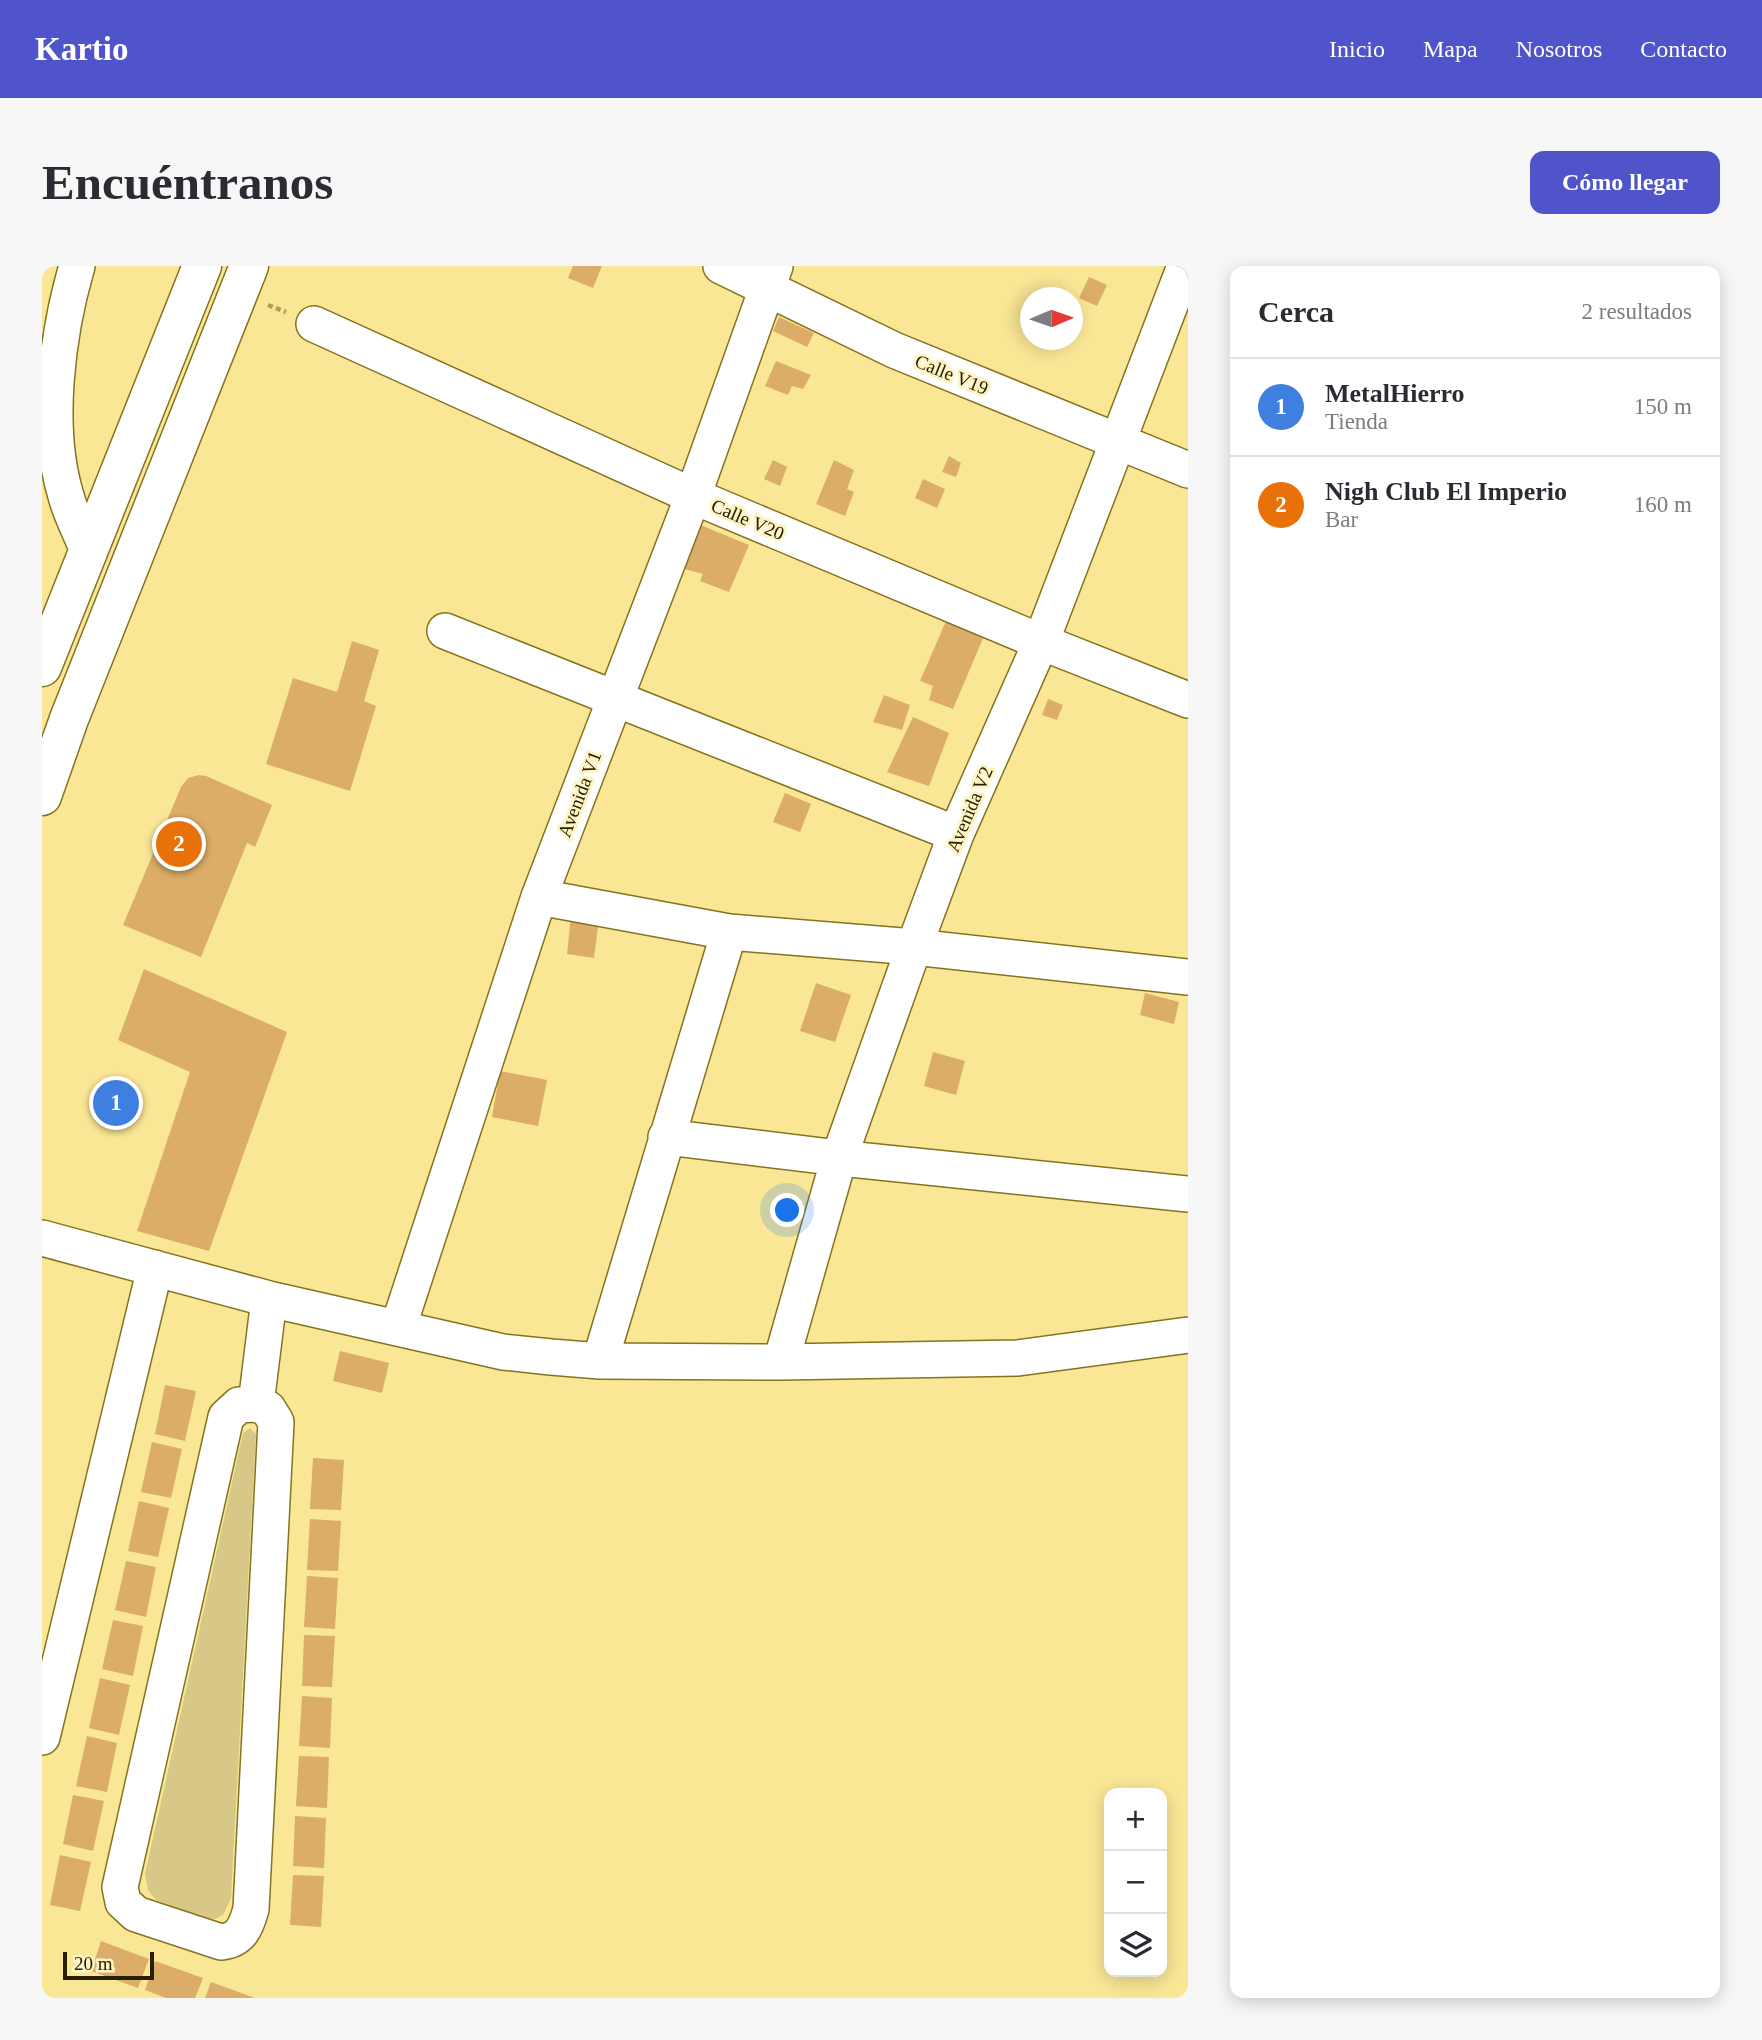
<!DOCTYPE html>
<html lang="es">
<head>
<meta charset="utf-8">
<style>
	:root { --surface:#fff; --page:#f7f7f7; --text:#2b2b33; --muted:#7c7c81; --line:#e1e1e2; --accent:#5054cb }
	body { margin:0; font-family:Georgia,serif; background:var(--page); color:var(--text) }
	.controls { position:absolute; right:21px; bottom:21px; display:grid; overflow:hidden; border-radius:14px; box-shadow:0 4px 18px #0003 }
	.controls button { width:63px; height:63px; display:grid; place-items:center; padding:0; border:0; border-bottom:2px solid var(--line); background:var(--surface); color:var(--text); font:35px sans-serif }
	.compass { position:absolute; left:978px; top:21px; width:63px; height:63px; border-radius:50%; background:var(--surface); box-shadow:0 4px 18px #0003; rotate:88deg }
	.scale { position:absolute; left:21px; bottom:18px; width:91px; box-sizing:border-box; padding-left:7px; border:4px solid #272000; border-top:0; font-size:19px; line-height:24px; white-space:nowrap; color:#272000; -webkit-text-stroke:5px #fff4c5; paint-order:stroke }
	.you { position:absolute; left:746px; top:945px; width:24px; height:24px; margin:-18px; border:5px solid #fff; border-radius:50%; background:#1a73e8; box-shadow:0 0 0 10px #1a73e833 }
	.badge { display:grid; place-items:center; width:46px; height:46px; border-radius:50%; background:var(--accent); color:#fff; font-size:23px; font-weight:700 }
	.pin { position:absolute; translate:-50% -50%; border:4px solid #fff; box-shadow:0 2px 7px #0006 }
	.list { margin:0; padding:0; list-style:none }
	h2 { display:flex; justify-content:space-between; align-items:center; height:91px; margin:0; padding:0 28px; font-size:30px }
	h2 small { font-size:23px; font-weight:400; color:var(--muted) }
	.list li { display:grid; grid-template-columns:46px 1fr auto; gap:21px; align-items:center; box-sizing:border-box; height:98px; padding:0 28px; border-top:2px solid var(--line) }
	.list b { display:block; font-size:26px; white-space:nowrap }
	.list p { margin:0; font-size:23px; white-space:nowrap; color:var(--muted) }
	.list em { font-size:23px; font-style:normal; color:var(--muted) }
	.icon { flex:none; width:38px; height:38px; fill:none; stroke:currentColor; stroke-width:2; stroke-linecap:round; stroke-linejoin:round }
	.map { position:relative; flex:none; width:1146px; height:1732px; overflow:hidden; border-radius:14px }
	header { display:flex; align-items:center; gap:42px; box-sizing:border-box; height:98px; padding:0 35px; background:var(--accent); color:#fff }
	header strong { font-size:33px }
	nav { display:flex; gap:38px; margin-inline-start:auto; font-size:24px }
	.intro { display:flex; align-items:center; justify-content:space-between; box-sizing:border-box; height:168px; padding:0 42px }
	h1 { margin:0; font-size:49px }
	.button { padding:18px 32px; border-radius:14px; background:var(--accent); color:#fff; font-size:24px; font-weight:700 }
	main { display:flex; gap:42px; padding:0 42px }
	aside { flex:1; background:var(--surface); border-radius:14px; box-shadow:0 4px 18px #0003 }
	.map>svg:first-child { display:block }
	.green { fill:#d7c888 }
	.building { fill:#dbad68 }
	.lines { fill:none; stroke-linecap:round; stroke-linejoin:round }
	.minor-casing { stroke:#85731f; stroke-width:38 }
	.major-casing { stroke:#85731f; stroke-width:41 }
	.path { stroke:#ad9e5f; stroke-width:4.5; stroke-dasharray:5 3.5; stroke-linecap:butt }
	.minor { stroke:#fff; stroke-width:35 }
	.major { stroke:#fff; stroke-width:38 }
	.labels { text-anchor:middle; stroke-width:6; stroke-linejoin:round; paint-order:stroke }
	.street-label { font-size:19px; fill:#272000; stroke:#fff4c5 }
</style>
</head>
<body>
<header>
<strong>Kartio</strong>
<nav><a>Inicio</a><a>Mapa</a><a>Nosotros</a><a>Contacto</a></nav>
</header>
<div class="intro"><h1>Encuéntranos</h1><a class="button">Cómo llegar</a></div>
<main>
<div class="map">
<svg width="1146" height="1732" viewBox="0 0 1146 1732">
	<rect width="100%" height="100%" fill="#fae796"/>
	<path class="green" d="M 208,1162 L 214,1168 L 189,1632 L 181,1649 L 173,1653 L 165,1653 L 114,1634 L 106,1624 L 103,1608 L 201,1167 Z"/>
	<path class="building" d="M 531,0 L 560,0 L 551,22 L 526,12 Z
		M 1047,11 L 1065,19 L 1055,40 L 1037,32 Z
		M 737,51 L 772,67 L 765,81 L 731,65 Z
		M 734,95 L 769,109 L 761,123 L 750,120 L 746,129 L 723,120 Z
		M 907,190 L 919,197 L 914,211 L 900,206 Z
		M 731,194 L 745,201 L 738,220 L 722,213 Z
		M 792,194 L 812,204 L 805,223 L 812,226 L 803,250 L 774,238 Z
		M 881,213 L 903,223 L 895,242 L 873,232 Z
		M 656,258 L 707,279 L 687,326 L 658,315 L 661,308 L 639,302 Z
		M 904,355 L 942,370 L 911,443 L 887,434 L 891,420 L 878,415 Z
		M 310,375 L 337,384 L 322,435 L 334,440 L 308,525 L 224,498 L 251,412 L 295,426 Z
		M 842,429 L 868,439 L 860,464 L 831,456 Z
		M 1006,433 L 1021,439 L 1015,454 L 1000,449 Z
		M 871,451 L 907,467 L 887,520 L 845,506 Z
		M 157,509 L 164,510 L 230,539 L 213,581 L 205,577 L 159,691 L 81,659 L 139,521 L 146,512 Z
		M 743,527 L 769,538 L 758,566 L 731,556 Z
		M 529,650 L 557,653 L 552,692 L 525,688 Z
		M 102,703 L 245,766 L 167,985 L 95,965 L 148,806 L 76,774 Z
		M 774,717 L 809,729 L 793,776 L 758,765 Z
		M 1103,727 L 1137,736 L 1132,758 L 1098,749 Z
		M 891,786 L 923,795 L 914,829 L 882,820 Z
		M 458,805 L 505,814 L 496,860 L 450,851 Z
		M 298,1085 L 347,1097 L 340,1127 L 291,1115 Z
		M 123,1119 L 154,1125 L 143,1175 L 113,1168 Z
		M 110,1176 L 140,1183 L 129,1232 L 99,1226 Z
		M 271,1192 L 302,1194 L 299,1244 L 268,1243 Z
		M 97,1235 L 127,1242 L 116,1291 L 86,1285 Z
		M 268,1253 L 299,1255 L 296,1305 L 265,1304 Z
		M 84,1295 L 114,1301 L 104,1351 L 73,1344 Z
		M 265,1310 L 296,1312 L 293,1363 L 262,1361 Z
		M 71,1354 L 101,1360 L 91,1410 L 60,1403 Z
		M 262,1369 L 293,1370 L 290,1421 L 260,1420 Z
		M 58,1412 L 88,1419 L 77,1469 L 47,1462 Z
		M 260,1430 L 290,1432 L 288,1482 L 257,1480 Z
		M 45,1470 L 75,1477 L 65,1526 L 34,1520 Z
		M 257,1490 L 287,1491 L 285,1542 L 254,1540 Z
		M 31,1529 L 62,1535 L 51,1585 L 21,1578 Z
		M 253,1550 L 284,1552 L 282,1602 L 251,1600 Z
		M 18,1589 L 49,1596 L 38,1645 L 8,1639 Z
		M 251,1609 L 282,1610 L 279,1661 L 248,1659 Z
		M 59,1675 L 107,1693 L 96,1722 L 49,1705 Z
		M 113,1695 L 161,1712 L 153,1732 L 124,1732 L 103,1724 Z
		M 169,1716 L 213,1732 L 163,1732 Z"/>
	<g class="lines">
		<g class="minor-casing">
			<path id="minor" d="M 35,0 C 15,68 3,162 24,230 C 29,249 39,267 46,285
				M 679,0 L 852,84 L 1146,204
				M 272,58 L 651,230 L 999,376 L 1146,434
				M 403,365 L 914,568
				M 497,631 L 687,666 L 872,681 L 1146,711
				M 624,871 L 797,892 L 1146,928
				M 0,972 L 227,1033 L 461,1086 L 509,1091 L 558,1095 L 739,1096 L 976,1092 L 1146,1069
				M 356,1062 L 497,631 L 651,230 L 733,0
				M 558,1095 L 687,666
				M 739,1096 L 797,892 L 872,681 L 914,568 L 999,376 L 1143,0
				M 214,1138 L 226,1143 L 234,1156 L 209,1643 C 204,1661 199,1674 179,1676 L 94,1648 L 81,1636 L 78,1621 L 184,1151 L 197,1139 Z
				M 214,1138 L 227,1033
				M 0,1471 L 113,1002"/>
		</g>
		<g class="major-casing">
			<path id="major" d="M 0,401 L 160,0
				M 0,530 L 27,453 L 207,0"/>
		</g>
		<path class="path" d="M 226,39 L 244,46"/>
		<use href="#minor" class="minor"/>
		<use href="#major" class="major"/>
	</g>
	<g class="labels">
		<g class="street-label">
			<text transform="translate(910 108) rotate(22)" y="7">Calle V19</text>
			<text transform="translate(706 253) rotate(23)" y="7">Calle V20</text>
			<text transform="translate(537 528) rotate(-69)" y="7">Avenida V1</text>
			<text transform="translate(927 543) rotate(-67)" y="7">Avenida V2</text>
		</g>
	</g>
</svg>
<div class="controls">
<button>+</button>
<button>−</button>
<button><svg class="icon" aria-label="layers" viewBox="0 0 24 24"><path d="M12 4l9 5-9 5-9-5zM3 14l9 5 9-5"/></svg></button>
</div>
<svg class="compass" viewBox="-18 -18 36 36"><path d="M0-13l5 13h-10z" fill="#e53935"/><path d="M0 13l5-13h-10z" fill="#7c7c81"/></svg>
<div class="scale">20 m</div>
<div class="you"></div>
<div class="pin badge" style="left:74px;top:837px;background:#3f7fe0">1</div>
<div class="pin badge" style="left:137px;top:578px;background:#e8710a">2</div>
</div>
<aside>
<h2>Cerca<small>2 resultados</small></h2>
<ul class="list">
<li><span class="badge" style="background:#3f7fe0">1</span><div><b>MetalHierro</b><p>Tienda</p></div><em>150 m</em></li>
<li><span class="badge" style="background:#e8710a">2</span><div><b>Nigh Club El Imperio</b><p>Bar</p></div><em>160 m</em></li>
</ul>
</aside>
</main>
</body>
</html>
